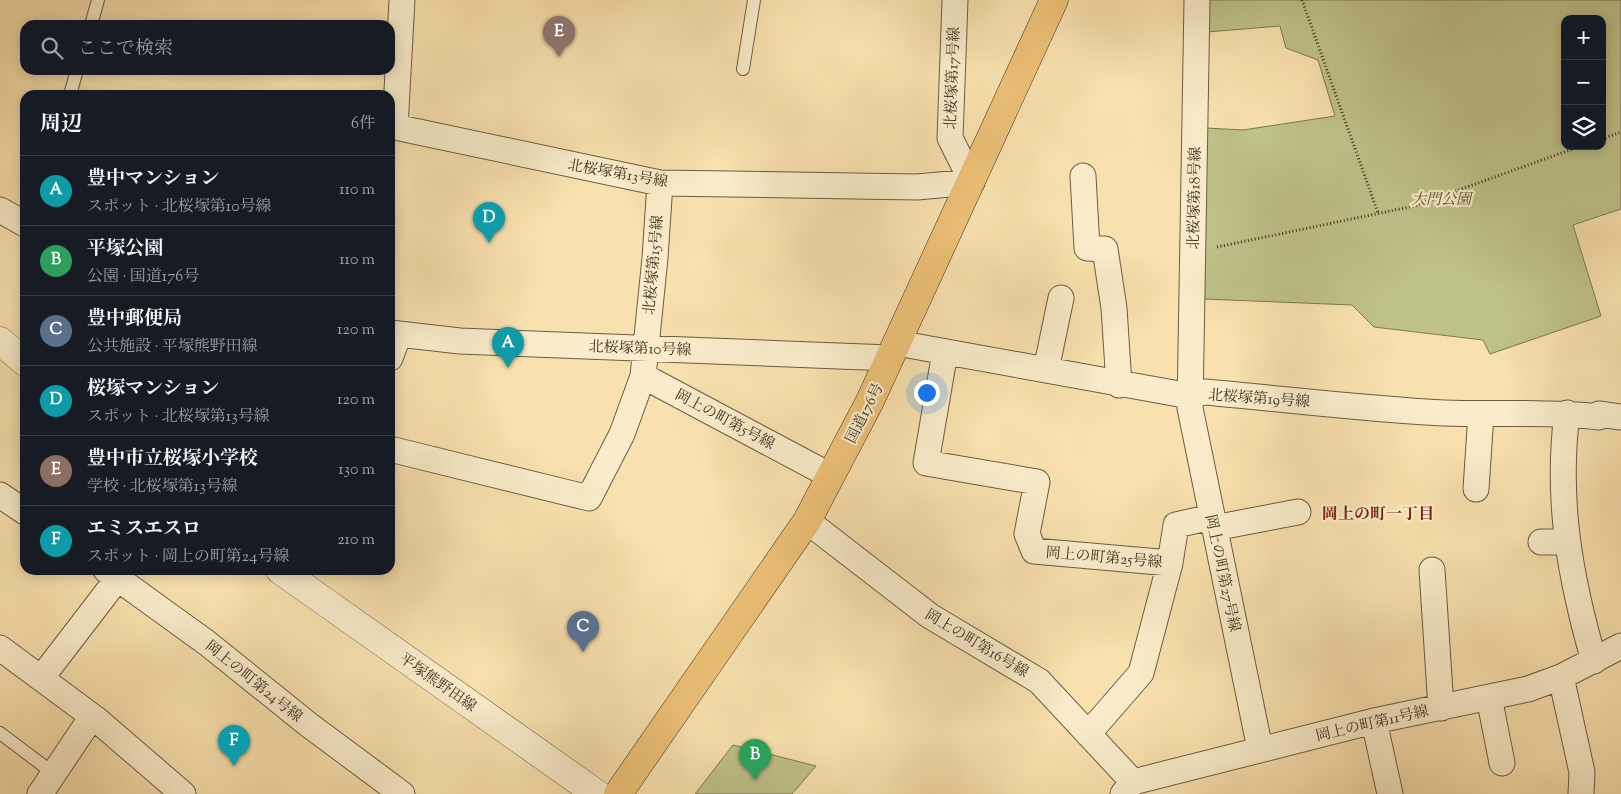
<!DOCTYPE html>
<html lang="ja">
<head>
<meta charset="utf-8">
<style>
	:root { --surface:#171b24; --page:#242831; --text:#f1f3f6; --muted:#9ea1a6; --line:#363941; --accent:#c59692 }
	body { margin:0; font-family:"Sorts Mill Goudy","Noto Serif JP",serif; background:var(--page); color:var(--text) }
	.controls { position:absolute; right:15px; top:15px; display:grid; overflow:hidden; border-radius:10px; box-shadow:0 2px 12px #0003 }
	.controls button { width:45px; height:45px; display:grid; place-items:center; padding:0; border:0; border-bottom:1px solid var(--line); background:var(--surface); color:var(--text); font:25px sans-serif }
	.you { position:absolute; left:926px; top:392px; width:18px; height:18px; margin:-12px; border:4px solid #fff; border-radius:50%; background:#1a73e8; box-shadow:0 0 0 8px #1a73e833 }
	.badge { display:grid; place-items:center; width:32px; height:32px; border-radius:50%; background:var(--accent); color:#fff; font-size:16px; font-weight:700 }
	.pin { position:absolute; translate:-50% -41px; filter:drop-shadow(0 1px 2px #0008) }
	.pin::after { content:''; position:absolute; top:26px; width:18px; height:15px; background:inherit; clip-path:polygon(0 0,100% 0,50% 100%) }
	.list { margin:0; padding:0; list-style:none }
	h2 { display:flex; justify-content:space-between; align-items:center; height:65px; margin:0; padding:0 20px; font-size:21px }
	h2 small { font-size:16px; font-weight:400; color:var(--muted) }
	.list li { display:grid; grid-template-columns:32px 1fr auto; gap:15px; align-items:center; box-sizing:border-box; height:70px; padding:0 20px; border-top:1px solid var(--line) }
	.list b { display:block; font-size:19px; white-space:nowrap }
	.list p { margin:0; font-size:16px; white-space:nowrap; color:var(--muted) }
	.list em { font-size:16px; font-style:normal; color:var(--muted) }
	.icon { flex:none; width:28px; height:28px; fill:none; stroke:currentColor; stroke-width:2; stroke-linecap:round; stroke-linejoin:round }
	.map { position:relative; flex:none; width:1621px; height:794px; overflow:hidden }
	.search { position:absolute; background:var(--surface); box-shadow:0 2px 12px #0003; left:20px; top:20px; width:375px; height:55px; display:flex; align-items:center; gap:12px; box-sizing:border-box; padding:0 18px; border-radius:15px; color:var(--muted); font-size:19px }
	.panel { position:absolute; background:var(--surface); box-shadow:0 2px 12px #0003; left:20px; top:90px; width:375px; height:485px; border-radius:15px }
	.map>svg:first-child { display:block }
	.green { fill:#bfc289; stroke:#7e7854; fill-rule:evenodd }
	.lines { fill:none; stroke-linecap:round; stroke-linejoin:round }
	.service-casing { stroke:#6c5c44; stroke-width:14 }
	.minor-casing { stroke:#6c5c44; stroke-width:27 }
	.tertiary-casing { stroke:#6c5c44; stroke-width:29 }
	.trunk-casing { stroke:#3e2f20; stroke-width:29 }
	.path { stroke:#3e2f20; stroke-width:3; stroke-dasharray:1 2.5; stroke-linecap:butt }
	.service { stroke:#faecca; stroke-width:12 }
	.minor { stroke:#faecca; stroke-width:25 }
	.tertiary { stroke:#faecca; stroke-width:28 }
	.trunk { stroke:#ecc077; stroke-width:28 }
	.labels { text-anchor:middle; stroke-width:4.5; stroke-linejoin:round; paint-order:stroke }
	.street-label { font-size:15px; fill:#3e2f20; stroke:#faecca }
	.park-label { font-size:15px; font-style:italic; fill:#584c35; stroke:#faecca }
	.neighbourhood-label { font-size:16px; font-weight:bold; fill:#7a1f14; stroke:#faecca }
</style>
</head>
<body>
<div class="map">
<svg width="1621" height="794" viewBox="0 0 1621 794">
	<rect width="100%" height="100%" fill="#f8e1ae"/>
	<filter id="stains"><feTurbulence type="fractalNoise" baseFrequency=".004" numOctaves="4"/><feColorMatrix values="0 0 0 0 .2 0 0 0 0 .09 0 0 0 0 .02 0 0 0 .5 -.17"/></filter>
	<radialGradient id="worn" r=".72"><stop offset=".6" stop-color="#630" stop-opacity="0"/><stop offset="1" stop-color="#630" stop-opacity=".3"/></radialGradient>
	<path class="green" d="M 1208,0 L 1621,0 L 1621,209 L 1573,225 L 1601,316 L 1490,354 L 1483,340 L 1374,327 L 1352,305 L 1204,299 L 1206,128 L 1243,130 L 1335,116 L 1318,60 L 1286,48 L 1280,26 L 1207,32 ZM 1565,19 L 1602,19 L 1602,146 L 1565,146 Z
		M 733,745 L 816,766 L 792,794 L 695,794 Z"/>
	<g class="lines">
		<g class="service-casing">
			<path id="service" d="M 91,25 L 98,0
				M 743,69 L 754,0
				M 70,95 L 77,70
				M 0,733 L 53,773"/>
		</g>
		<g class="minor-casing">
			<path id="minor" d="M 402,0 L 395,127 L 660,183 L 917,187 L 972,182 L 950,138 L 955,0
				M 1197,0 L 1190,408 L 1260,749
				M 1083,176 L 1087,248 L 1105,249 L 1114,308 L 1119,385
				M 660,183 L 655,258 L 643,376 L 831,476
				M 0,210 L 25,224
				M 390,333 L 460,341 L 890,358
				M 897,343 L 1190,396 L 1205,392 C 1285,399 1364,409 1444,413 C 1496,415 1548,411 1599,417 L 1599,414 L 1621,417
				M 945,352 L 926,463 L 1037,482 L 1027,534 L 1034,551 L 1170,563
				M 390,358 L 399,334
				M 1046,370 L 1061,298
				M 1567,413 C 1556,501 1570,577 1594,661
				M 390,449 L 589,498 L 622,434 L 643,376
				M 1476,489 L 1481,414
				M 0,495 L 25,512
				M 807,521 L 930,616 L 1039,681 L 1133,782
				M 1214,528 L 1298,512
				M 1541,542 L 1567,542
				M 106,570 L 207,643 L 309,725 L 402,794
				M 1432,570 L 1441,708
				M 0,648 L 96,719 L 183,794
				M 42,677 L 118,578
				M 1561,677 L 1582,772 L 1581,794
				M 1489,697 L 1502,763
				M 1374,721 L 1390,794
				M 1088,734 L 1141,673 L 1170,563 L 1176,525 L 1211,517
				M 40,794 L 85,727 L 96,719
				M 1123,794 L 1133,782 L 1374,721 L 1528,689 L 1561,677 L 1621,646"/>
		</g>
		<g class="tertiary-casing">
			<path id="tertiary" d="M 0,341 L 25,362
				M 280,570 L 597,794"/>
		</g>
		<g class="trunk-casing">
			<path id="trunk" d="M 618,794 L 807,521 L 870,401 L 1054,0"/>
		</g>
		<path class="path" d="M 1302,0 L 1378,213
			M 1602,139 L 1621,132
			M 1217,247 L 1414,206 L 1581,146"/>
		<use href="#service" class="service"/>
		<use href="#minor" class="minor"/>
		<use href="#tertiary" class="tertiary"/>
		<use href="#trunk" class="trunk"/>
	</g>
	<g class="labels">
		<g class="street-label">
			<text transform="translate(952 78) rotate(-88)" y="5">北桜塚第17号線</text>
			<text transform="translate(618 173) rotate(10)" y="5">北桜塚第13号線</text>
			<text transform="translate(1194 198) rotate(-89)" y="5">北桜塚第18号線</text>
			<text transform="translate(653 265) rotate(-85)" y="5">北桜塚第15号線</text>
			<text transform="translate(640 348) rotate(2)" y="5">北桜塚第10号線</text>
			<text transform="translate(1259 398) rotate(4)" y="5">北桜塚第19号線</text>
			<text transform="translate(864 413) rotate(-63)" y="5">国道176号</text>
			<text transform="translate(725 419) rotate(28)" y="5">岡上の町第5号線</text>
			<text transform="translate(1104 557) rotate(5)" y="5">岡上の町第25号線</text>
			<text transform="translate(1223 573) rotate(78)" y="5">岡上の町第27号線</text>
			<text transform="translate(977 643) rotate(31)" y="5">岡上の町第16号線</text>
			<text transform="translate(254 681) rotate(39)" y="5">岡上の町第24号線</text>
			<text transform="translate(438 682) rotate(35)" y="5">平塚熊野田線</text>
			<text transform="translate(1372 723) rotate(-13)" y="5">岡上の町第11号線</text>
		</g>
		<g class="park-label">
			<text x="1441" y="204">大門公園</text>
		</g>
		<g class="neighbourhood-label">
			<text x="1378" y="519">岡上の町一丁目</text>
		</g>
	</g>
	<rect width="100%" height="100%" filter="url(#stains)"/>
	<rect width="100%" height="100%" fill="url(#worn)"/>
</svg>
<div class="controls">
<button>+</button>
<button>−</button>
<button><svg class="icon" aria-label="layers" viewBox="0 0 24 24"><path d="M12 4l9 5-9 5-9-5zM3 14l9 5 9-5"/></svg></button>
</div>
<div class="you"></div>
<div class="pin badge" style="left:508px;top:368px;background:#0f9aa8">A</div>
<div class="pin badge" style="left:755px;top:780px;background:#2e9e5b">B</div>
<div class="pin badge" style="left:583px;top:652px;background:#5c6f8a">C</div>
<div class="pin badge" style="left:489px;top:243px;background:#0f9aa8">D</div>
<div class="pin badge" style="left:559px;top:57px;background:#8d6e63">E</div>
<div class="pin badge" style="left:234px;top:766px;background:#0f9aa8">F</div>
<div class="search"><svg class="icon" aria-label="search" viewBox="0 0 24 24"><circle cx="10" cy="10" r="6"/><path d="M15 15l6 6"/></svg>ここで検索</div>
<section class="panel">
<h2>周辺<small>6件</small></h2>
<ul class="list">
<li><span class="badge" style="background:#0f9aa8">A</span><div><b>豊中マンション</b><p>スポット · 北桜塚第10号線</p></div><em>110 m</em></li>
<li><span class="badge" style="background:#2e9e5b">B</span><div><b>平塚公園</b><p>公園 · 国道176号</p></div><em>110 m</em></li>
<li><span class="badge" style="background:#5c6f8a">C</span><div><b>豊中郵便局</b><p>公共施設 · 平塚熊野田線</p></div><em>120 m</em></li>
<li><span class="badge" style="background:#0f9aa8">D</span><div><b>桜塚マンション</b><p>スポット · 北桜塚第13号線</p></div><em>120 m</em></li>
<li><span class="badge" style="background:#8d6e63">E</span><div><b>豊中市立桜塚小学校</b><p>学校 · 北桜塚第13号線</p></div><em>130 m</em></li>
<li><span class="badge" style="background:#0f9aa8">F</span><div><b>エミスエスロ</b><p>スポット · 岡上の町第24号線</p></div><em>210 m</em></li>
</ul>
</section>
</div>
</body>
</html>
